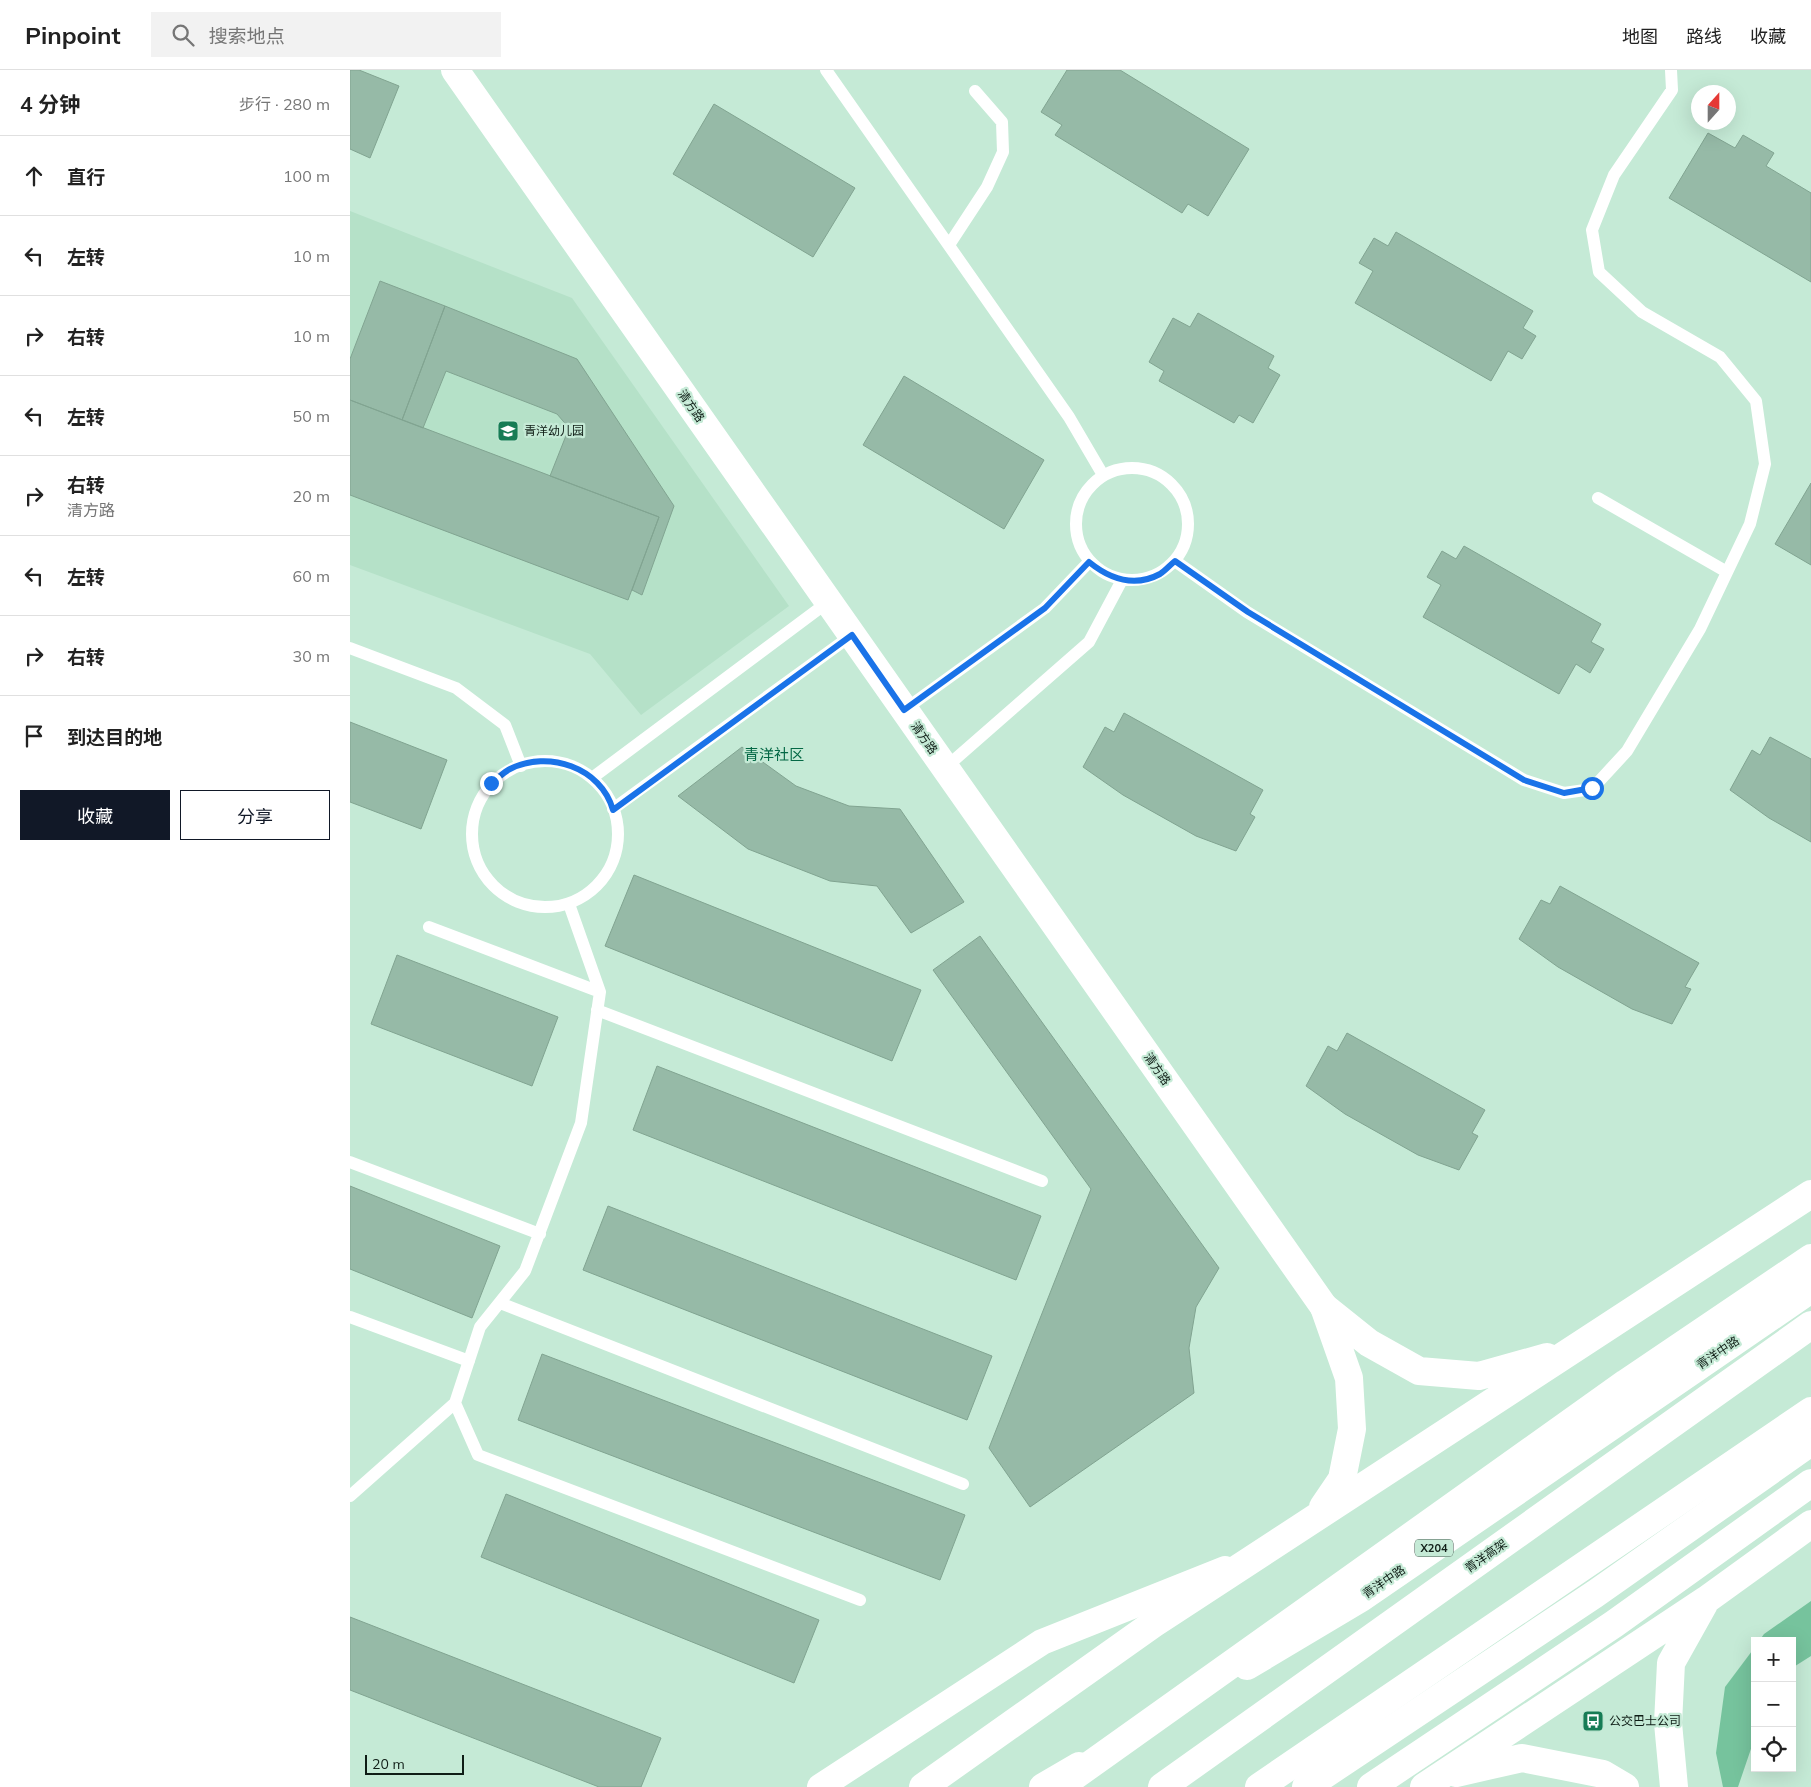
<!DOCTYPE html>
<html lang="zh">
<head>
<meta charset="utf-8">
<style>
	:root { --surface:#fff; --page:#f2f2f2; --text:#222; --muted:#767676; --line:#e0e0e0; --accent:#111827 }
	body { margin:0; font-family:Mulish,"Noto Sans SC",sans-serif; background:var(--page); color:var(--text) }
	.controls { position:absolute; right:15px; bottom:15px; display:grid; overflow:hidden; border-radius:0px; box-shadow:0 5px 20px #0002 }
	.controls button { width:45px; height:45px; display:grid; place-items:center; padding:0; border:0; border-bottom:1px solid var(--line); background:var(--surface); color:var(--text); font:25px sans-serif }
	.compass { position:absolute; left:1341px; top:15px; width:45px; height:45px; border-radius:50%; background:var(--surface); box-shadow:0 5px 20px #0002; rotate:21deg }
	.scale { position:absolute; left:15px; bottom:12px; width:99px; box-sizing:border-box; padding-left:5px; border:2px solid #0f1d16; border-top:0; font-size:14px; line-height:18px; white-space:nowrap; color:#0f1d16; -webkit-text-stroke:4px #c5ead6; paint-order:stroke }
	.stop { position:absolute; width:15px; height:15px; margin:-11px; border:4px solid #1a73e8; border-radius:50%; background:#fff }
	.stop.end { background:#1a73e8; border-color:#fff; box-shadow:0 1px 5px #0008 }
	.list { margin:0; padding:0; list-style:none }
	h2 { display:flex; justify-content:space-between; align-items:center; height:65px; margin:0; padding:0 20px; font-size:21px }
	h2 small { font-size:16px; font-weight:400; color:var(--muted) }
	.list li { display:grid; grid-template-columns:32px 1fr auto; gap:15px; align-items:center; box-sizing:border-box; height:80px; padding:0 20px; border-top:1px solid var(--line) }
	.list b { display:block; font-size:19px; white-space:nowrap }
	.list p { margin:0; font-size:16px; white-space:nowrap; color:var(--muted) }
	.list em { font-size:16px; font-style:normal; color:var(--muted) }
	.actions { display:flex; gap:10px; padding:15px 20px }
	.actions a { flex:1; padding:11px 0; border:1px solid var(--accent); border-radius:0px; text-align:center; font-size:18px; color:var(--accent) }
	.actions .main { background:var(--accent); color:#fff }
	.icon { flex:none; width:28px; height:28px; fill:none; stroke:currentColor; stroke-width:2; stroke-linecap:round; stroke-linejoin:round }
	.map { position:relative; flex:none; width:1461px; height:1717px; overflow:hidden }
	header { display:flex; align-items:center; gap:30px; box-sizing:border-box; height:70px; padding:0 25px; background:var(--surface); border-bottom:1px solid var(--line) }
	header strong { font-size:24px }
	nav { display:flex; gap:28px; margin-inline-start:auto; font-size:18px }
	.search { width:350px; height:45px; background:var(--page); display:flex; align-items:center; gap:12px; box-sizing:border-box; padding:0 18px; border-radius:0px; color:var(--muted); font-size:19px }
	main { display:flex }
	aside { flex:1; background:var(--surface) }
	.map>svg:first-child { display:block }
	.built { fill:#b5e1c8 }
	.green { fill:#76c39d }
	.building { fill:#96baa7; stroke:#81a491 }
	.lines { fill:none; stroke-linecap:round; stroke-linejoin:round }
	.lane { stroke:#fff; stroke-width:12 }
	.street { stroke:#fff; stroke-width:26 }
	.secondary { stroke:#fff; stroke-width:28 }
	.primary { stroke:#fff; stroke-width:28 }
	.highway { stroke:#fff; stroke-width:28 }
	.route { stroke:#1a73e8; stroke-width:6 }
	.labels { text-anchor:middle; stroke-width:4.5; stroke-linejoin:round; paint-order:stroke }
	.shield { fill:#c5ead6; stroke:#465a50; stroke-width:1 }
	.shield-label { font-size:11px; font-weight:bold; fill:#0f1d16 }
	.street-label { font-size:12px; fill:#0f1d16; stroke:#c5ead6 }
	.poi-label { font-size:12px; fill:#0f1d16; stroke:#c5ead6; text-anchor:start }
	.quarter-label { font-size:15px; fill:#046845; stroke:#c5ead6 }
</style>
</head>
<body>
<header>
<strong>Pinpoint</strong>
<div class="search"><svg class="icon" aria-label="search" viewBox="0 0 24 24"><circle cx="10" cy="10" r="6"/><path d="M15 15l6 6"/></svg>搜索地点</div>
<nav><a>地图</a><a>路线</a><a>收藏</a></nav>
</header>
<main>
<aside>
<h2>4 分钟<small>步行 · 280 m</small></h2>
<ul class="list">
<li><svg class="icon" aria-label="ahead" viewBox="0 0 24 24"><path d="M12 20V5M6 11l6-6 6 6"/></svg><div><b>直行</b></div><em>100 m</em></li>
<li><svg class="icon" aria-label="left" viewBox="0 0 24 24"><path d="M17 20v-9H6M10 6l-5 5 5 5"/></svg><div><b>左转</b></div><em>10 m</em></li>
<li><svg class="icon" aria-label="right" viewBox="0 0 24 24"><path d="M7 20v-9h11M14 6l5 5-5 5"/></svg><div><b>右转</b></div><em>10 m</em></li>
<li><svg class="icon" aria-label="left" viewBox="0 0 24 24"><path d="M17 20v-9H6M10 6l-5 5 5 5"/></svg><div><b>左转</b></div><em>50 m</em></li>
<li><svg class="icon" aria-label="right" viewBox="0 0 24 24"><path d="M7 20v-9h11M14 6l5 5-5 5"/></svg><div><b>右转</b><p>清方路</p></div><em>20 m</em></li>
<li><svg class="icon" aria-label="left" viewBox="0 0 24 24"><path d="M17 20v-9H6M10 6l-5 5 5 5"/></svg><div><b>左转</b></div><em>60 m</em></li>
<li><svg class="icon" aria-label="right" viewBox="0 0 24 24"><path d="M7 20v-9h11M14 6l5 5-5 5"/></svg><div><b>右转</b></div><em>30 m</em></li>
<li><svg class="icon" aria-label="arrive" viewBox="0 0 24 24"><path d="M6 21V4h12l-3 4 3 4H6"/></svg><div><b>到达目的地</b></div></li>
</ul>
<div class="actions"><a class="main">收藏</a><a>分享</a></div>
</aside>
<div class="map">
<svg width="1461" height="1717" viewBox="0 0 1461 1717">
	<rect width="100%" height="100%" fill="#c5ead6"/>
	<path class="built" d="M 0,141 L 222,228 L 439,536 L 291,645 L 240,584 L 0,495 Z"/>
	<path class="green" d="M 1461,1531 L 1461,1586 L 1442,1598 L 1442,1571 L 1409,1571 L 1414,1564 Z
		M 1405,1577 L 1405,1667 L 1388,1717 L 1373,1717 L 1366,1683 L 1375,1617 Z"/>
	<path class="building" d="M 0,0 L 9,0 L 49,16 L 20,88 L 0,79 Z
		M 717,0 L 770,0 L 899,79 L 858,146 L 838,134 L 832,143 L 705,65 L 712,55 L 691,42 Z
		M 364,34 L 505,118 L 463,187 L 323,104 Z
		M 1358,63 L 1385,78 L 1393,65 L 1424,83 L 1416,96 L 1461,123 L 1461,212 L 1319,128 Z
		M 1046,162 L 1183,241 L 1173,258 L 1186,266 L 1172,289 L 1158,281 L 1141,311 L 1005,233 L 1023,201 L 1009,193 L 1024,168 L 1038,176 Z
		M 30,211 L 95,236 L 52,350 L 0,330 L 0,289 Z
		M 95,236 L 227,289 L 324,436 L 292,525 L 282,520 L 309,447 L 200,406 L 219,358 L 207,344 L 96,301 L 73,358 L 52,350 Z
		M 848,243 L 924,286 L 918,298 L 930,305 L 903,353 L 889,345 L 884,353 L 809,311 L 814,301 L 799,292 L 823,248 L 840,257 Z
		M 554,306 L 694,390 L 654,459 L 513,375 Z
		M 0,330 L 309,447 L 278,530 L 0,425 Z
		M 1461,413 L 1461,495 L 1425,474 Z
		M 1114,476 L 1251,554 L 1241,572 L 1254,579 L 1240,603 L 1226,594 L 1209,624 L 1073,547 L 1091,515 L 1077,507 L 1092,481 L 1106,489 Z
		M 774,643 L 913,720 L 900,744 L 905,747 L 886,781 L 846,766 L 773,725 L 733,697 L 755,657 L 764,662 Z
		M 0,652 L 97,690 L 71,759 L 0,732 Z
		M 1420,667 L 1461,689 L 1461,772 L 1419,748 L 1380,720 L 1402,680 L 1410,685 Z
		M 392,677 L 446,716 L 499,736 L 550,739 L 614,832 L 561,863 L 527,816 L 480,811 L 398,779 L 328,726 Z
		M 284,805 L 571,920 L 542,991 L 255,876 Z
		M 1210,816 L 1349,893 L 1335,917 L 1341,919 L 1322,954 L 1282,939 L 1208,897 L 1169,869 L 1191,830 L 1200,834 Z
		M 630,866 L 869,1198 L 846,1237 L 839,1278 L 844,1323 L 680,1437 L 639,1378 L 741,1119 L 583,900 Z
		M 47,885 L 208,947 L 182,1016 L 21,954 Z
		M 997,963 L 1135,1040 L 1122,1063 L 1128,1066 L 1109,1100 L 1068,1085 L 995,1044 L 956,1016 L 978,976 L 987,981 Z
		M 307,996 L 691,1146 L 666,1210 L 283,1060 Z
		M 0,1116 L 150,1176 L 122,1248 L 0,1199 Z
		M 258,1136 L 642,1286 L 617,1350 L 233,1200 Z
		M 192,1284 L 615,1445 L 590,1510 L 168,1350 Z
		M 156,1424 L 469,1550 L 444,1613 L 131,1487 Z
		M 0,1547 L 311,1668 L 291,1717 L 249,1717 L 0,1620 Z"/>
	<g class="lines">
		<path class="lane" d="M 476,0 L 719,347 L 753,405
			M 599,175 L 637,117 L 653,82 L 652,52 L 625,21
			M726 454a56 56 0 1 1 112 0a56 56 0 1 1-112 0Z
			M 1248,428 L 1377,502
			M 825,491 L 897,542 L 1174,710 L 1214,723 L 1242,719 L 1277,681 L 1350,559 L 1400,454 L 1415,394 L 1406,331 L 1370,287 L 1292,242 L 1249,202 L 1242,160 L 1264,105 L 1322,20 L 1321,0
			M 0,578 L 106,618 L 155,655 L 171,696
			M 554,640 L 695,538 L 739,492
			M122 764a73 73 0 1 1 146 0a73 73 0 1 1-146 0Z
			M 595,698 L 739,572 L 772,510
			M 242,708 L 478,532
			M 263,739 L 502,565
			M 219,834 L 250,922 L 231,1053 L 175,1201 L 130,1257 L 105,1333 L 128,1385 L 510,1530
			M 79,857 L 250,922
			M 247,940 L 692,1111
			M 0,1092 L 190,1164
			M 150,1233 L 613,1414
			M 0,1247 L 119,1291
			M 0,1426 L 105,1333"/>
		<path class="street" d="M 470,1717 L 692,1572 L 875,1499"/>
		<path class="secondary" d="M 105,0 L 974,1237"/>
		<path class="primary" d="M 974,1237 L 1019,1273 L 1069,1301 L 1129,1306 L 1197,1287
			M 973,1437 L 992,1409 L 1002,1359 L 999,1308 L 974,1237
			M 897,1596 L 1011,1528 L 1461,1219
			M 1106,1703 L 1172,1688 L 1253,1704 L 1275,1717
			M 573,1717 L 803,1554 L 1461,1124
			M 693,1717 L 729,1696
			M 956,1717 L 1245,1524 L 1461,1372
			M 1074,1717 L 1356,1530 L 1461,1454
			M 1324,1717 L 1318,1653 L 1321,1593 L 1354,1534"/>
		<path class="highway" d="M 709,1717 L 1276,1313 L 1461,1188
			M 812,1717 L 1461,1255
			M 909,1717 L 1461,1341
			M 1021,1717 L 1264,1554 L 1461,1413"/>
	</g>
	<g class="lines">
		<path class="route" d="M 141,713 C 147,709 154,702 160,699 C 198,680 251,697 263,740 L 502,565 L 554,640 L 695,538 L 739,492 C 760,509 784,518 810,504 C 815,501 820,495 825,491 L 898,542 L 1174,710 L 1214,723 L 1242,718"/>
	</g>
	<defs>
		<g id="school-square" transform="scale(1.125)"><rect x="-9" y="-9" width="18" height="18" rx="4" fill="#177c55" stroke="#c5ead6"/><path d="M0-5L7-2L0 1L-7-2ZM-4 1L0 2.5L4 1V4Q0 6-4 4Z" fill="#fff"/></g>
		<g id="bus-square" transform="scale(1.125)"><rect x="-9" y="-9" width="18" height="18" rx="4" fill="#177c55" stroke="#c5ead6"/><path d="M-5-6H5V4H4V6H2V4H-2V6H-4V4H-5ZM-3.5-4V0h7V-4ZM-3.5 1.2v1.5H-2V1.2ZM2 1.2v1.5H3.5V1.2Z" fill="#fff"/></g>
	</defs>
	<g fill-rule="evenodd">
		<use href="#school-square" x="158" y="361"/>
		<use href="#bus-square" x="1243" y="1651"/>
	</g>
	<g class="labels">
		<rect class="shield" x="1065" y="1469.5" width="38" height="17" rx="4"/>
		<g class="shield-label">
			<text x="1084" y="1482">X204</text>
		</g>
		<g class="street-label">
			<text transform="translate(341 336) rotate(55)" y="4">清方路</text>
			<text transform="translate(574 668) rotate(55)" y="4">清方路</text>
			<text transform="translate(807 999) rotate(55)" y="4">清方路</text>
			<text transform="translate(1368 1283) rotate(-34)" y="4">青洋中路</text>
			<text transform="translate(1136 1486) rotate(-35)" y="4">青洋高架</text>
			<text transform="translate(1034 1512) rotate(-34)" y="4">青洋中路</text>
		</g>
		<g class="poi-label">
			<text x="174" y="365">青洋幼儿园</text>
			<text x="1259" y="1655">公交巴士公司</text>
		</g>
		<g class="quarter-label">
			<text x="424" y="690">青洋社区</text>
		</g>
	</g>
</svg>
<div class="controls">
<button>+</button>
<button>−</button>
<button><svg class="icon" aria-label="locate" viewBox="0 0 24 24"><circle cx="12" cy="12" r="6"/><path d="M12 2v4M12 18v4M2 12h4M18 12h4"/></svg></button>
</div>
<svg class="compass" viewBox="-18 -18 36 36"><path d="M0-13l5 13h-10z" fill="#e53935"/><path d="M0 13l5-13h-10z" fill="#767676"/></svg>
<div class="scale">20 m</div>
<div class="stop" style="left:1242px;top:718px"></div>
<div class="stop end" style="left:141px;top:713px"></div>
</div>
</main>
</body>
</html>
